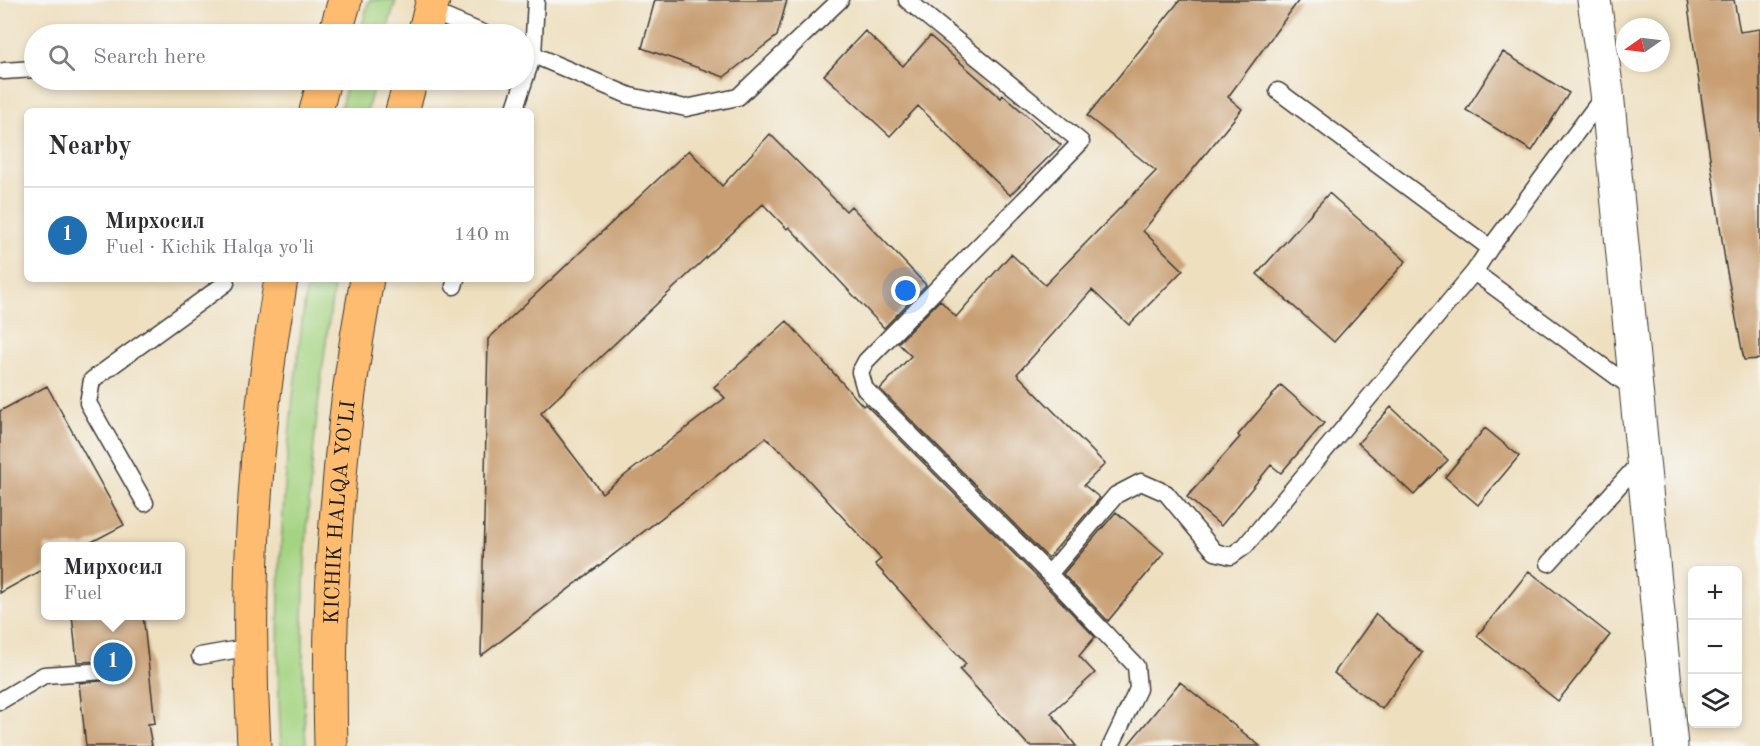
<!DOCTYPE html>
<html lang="en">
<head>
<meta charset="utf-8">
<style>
	:root { --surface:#fff; --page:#f2f2f3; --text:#2b2b33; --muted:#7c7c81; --line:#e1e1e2; --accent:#1f6fb2 }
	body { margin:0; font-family:"Old Standard TT",serif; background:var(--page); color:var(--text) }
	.controls { position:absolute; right:18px; bottom:18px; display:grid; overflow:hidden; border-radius:9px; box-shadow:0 3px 9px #0003 }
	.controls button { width:54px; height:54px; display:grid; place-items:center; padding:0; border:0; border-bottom:2px solid var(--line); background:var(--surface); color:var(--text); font:30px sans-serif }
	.compass { position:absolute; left:1616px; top:18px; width:54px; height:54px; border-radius:50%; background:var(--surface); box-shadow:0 3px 9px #0003; rotate:256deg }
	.you { position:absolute; left:906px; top:291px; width:21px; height:21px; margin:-15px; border:4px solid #fff; border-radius:50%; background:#1a73e8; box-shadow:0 0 0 9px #1a73e833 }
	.badge { display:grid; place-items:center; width:39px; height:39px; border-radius:50%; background:var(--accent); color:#fff; font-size:20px; font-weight:700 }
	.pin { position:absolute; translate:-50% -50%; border:3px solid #fff; box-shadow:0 2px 6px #0006 }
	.popup { position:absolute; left:41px; top:542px; width:144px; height:78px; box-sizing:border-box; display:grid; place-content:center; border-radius:9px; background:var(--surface); filter:drop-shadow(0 2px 4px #0005); font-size:20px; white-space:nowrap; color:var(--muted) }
	.popup b { font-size:22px; color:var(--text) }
	.popup::after { content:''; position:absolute; left:50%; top:100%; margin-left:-12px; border:12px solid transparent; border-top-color:var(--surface) }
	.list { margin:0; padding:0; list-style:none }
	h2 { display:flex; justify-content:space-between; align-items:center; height:78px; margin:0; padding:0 24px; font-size:26px }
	h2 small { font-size:20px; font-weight:400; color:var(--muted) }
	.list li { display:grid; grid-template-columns:39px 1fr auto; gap:18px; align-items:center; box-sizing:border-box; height:96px; padding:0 24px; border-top:2px solid var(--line) }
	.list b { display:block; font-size:22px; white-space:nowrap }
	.list p { margin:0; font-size:20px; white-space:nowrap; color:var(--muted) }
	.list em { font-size:20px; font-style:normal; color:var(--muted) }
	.icon { flex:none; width:33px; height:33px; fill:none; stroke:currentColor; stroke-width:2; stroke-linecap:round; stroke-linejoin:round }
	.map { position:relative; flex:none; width:1760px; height:746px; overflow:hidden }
	.search { position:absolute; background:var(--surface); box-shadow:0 3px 9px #0003; left:24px; top:24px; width:510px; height:66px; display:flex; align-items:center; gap:15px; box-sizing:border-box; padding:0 21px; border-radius:33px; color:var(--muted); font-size:22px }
	.panel { position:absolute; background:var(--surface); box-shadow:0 3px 9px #0003; left:24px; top:108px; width:510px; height:174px; border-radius:9px }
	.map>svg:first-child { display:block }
	.green { fill:#a4d381; stroke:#60784e; stroke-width:1.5 }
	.building { fill:#c89e72 }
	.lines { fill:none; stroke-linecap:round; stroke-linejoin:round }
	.lane-casing { stroke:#3c3934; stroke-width:19 }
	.street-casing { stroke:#3c3934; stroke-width:35 }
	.highway-casing { stroke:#3c3934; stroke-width:35 }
	.lane { stroke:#fff; stroke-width:16 }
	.street { stroke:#fff; stroke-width:33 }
	.highway { stroke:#febc70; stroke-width:33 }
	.labels { text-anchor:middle; stroke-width:4.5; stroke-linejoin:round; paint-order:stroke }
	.street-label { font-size:21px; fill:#1c1c1c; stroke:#f6f6f2 }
</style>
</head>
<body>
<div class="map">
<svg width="1760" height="746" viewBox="0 0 1760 746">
	<rect width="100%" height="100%" fill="#f6f6f2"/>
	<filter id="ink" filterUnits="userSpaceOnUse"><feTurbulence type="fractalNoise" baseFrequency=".0167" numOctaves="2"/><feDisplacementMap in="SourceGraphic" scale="12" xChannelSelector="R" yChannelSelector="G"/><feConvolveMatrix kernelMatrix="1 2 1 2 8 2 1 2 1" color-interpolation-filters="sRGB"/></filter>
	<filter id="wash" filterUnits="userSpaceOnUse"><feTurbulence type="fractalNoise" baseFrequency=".008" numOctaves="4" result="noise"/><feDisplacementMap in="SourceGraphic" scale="24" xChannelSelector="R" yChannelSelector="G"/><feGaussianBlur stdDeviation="1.35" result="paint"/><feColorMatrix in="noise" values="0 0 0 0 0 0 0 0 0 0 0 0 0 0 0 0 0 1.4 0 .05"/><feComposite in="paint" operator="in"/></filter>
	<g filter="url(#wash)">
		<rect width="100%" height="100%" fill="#eedfbf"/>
		<path class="green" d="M 369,0 L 396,0 L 386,34 L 360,34 Z
			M 348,80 L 375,80 L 367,111 L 340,111 Z
			M 308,279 L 335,279 C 312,431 296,592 306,746 L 281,746 C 274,629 281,513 293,396 C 298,357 302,318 308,279 Z"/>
		<g id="blocks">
			<path class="building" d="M 655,0 L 787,0 L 777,36 L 724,77 L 642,48 Z
				M 1180,0 L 1299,0 L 1228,97 L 1242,109 L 1143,231 L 1183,270 L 1129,325 L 1092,290 L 1017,374 L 1105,464 L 1084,485 L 1100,498 L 1048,558 L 880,389 L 911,356 L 898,343 L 940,300 L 956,317 L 1011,254 L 1045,285 L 1156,171 L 1087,116 Z
				M 1687,0 L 1734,0 L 1740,32 L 1760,29 L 1760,359 L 1744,360 L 1726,267 Z
				M 865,31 L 903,66 L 930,36 L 1001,98 L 1003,95 L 1061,145 L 1010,195 L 918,106 L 890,136 L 824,75 Z
				M 1503,52 L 1569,93 L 1532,151 L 1466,110 Z
				M 770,134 L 846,211 L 851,206 L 926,285 L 884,328 L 789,227 L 787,229 L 763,204 L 541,413 L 602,493 L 725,398 L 714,387 L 787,321 L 863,406 L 865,404 L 1041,581 L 1095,637 L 1079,656 L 1095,673 L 1051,713 L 1076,746 L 1029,746 L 960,670 L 966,664 L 875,564 L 881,559 L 781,450 L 780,451 L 766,438 L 481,656 L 488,339 L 689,150 L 722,186 Z
				M 1329,193 L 1406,261 L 1334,342 L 1257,274 Z
				M 1281,385 L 1324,423 L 1281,473 L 1271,465 L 1221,526 L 1187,497 L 1240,437 L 1238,435 Z
				M 47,386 L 124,525 L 84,546 L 45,546 L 45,568 L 0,593 L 0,411 Z
				M 1391,407 L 1448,460 L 1414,495 L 1358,443 Z
				M 1485,428 L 1519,456 L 1478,505 L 1445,477 Z
				M 1116,512 L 1164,553 L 1108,621 L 1063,574 Z
				M 1529,571 L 1610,635 L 1558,701 L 1477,636 Z
				M 1376,614 L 1422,653 L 1382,709 L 1334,673 Z
				M 72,615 L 143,615 L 155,723 L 148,724 L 152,746 L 86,746 L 79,683 L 111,680 L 116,675 L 116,670 L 114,665 L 106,661 L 77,662 Z
				M 1180,682 L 1260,746 L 1127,746 Z"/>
		</g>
	</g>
	<g filter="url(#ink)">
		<use href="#blocks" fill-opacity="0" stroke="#3c3934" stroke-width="1.5"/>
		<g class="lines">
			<g class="lane-casing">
				<path id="lane" d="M 907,0 L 1081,142 L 866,361 L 860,372 L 865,389 L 1049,574 L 1136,666 L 1138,689 L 1111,746
					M 430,11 L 485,34
					M 524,51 L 630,96 L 686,108 L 738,97 L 840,0
					M 4,71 L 34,69
					M 1278,91 L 1490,248
					M 514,111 L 533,55 L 536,0
					M 1474,272 L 1635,390
					M 454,286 L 456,279
					M 145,503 L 88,403 L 92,380 L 226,283
					M 1549,563 L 1642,460
					M 1049,574 L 1116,495 L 1141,482 L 1166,493 L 1215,552 L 1231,556 L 1245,546 L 1474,272 L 1490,248 L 1606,93
					M 200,656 L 251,647
					M 0,701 L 44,675 L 106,671"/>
			</g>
			<g class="street-casing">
				<path id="street" d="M 1594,0 L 1607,92 L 1671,746"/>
			</g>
			<g class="highway-casing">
				<g id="highway">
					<path d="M 335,34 L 345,0"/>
					<path d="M 424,34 L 433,0"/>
					<path d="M 316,111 L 324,80"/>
					<path d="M 402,111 L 411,80"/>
					<path d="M 254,746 C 245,590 254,433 281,279"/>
					<path id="s1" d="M 331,746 C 327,588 338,435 367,279"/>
				</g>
			</g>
			<use href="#lane" class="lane"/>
			<use href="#street" class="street"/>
			<use href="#highway" class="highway"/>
		</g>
	</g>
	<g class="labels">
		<g class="street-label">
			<text dy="7" stroke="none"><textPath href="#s1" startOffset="234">KICHIK HALQA YO'LI</textPath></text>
		</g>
	</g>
</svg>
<div class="controls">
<button>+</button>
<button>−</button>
<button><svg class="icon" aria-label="layers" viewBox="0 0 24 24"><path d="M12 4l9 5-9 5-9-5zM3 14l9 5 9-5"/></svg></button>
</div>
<svg class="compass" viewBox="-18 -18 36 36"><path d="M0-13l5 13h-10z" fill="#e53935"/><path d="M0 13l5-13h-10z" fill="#7c7c81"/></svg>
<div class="you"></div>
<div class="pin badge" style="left:113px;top:662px">1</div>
<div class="popup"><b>Мирхосил</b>Fuel</div>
<div class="search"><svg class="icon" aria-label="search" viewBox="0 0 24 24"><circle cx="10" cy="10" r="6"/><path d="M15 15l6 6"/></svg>Search here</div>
<section class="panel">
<h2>Nearby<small></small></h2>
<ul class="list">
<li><span class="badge">1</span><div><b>Мирхосил</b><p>Fuel · Kichik Halqa yo'li</p></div><em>140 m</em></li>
</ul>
</section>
</div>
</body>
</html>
